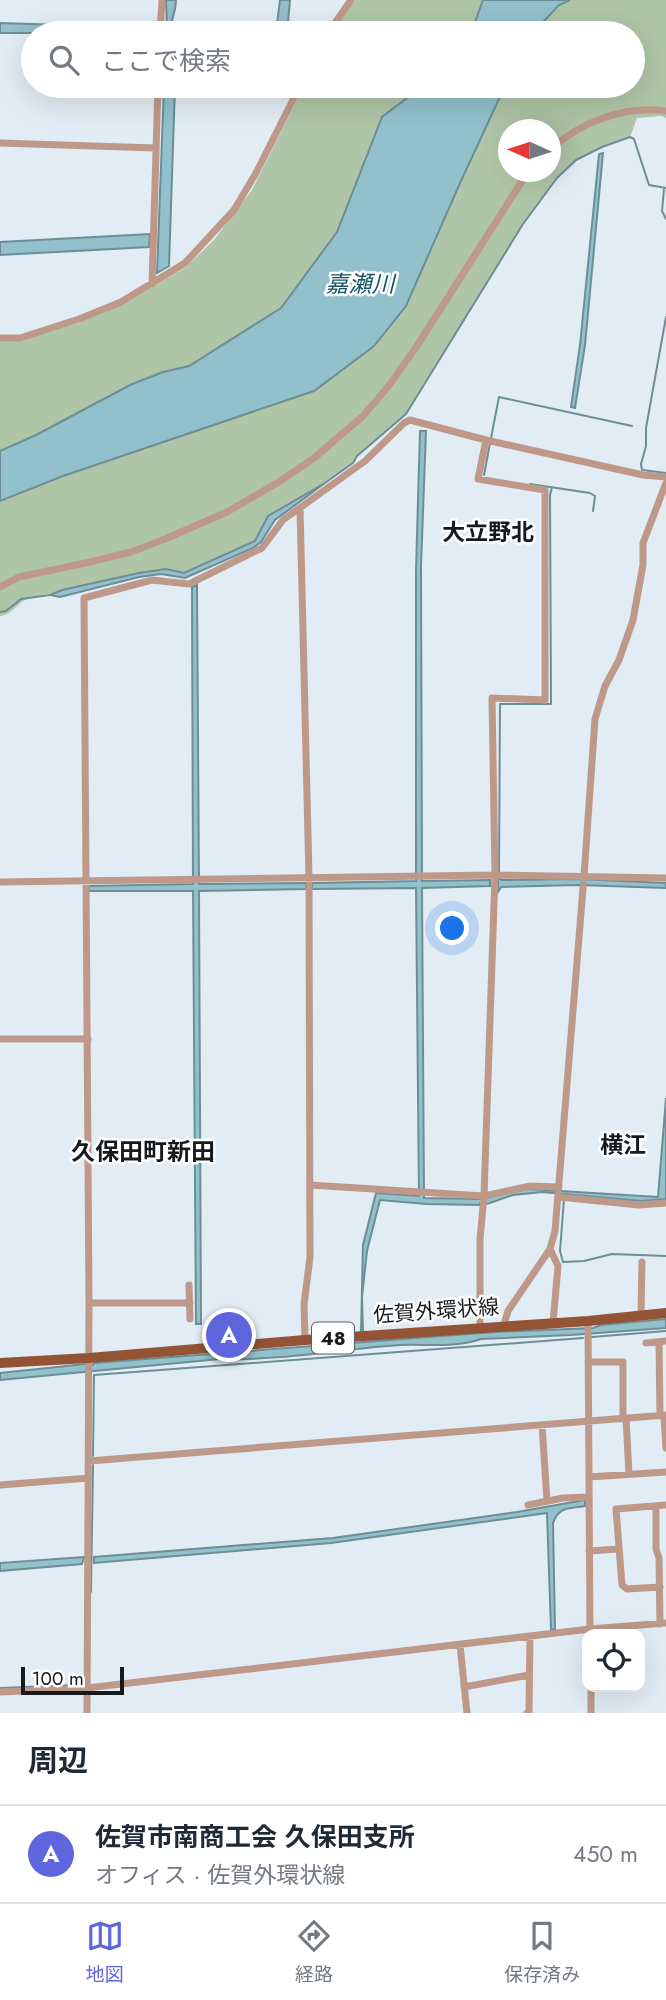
<!DOCTYPE html>
<html lang="ja">
<head>
<meta charset="utf-8">
<style>
	:root { --surface:#fff; --page:#f2f2f3; --text:#1f2937; --muted:#747a83; --line:#e0e1e3; --accent:#5f65dd }
	body { margin:0; font-family:Jost,"Noto Sans JP",sans-serif; background:var(--page); color:var(--text) }
	.controls { position:absolute; right:21px; bottom:21px; display:grid; overflow:hidden; border-radius:14px; box-shadow:0 7px 28px #0002 }
	.controls button { width:63px; height:63px; display:grid; place-items:center; padding:0; border:0; border-bottom:2px solid var(--line); background:var(--surface); color:var(--text); font:35px sans-serif }
	.compass { position:absolute; left:498px; top:119px; width:63px; height:63px; border-radius:50%; background:var(--surface); box-shadow:0 7px 28px #0002; rotate:273deg }
	.scale { position:absolute; left:21px; bottom:18px; width:103px; box-sizing:border-box; padding-left:7px; border:4px solid #171a1d; border-top:0; font-size:19px; line-height:24px; white-space:nowrap; color:#171a1d; -webkit-text-stroke:5px #fff; paint-order:stroke }
	.you { position:absolute; left:453px; top:929px; width:24px; height:24px; margin:-18px; border:5px solid #fff; border-radius:50%; background:#1a73e8; box-shadow:0 0 0 10px #1a73e833 }
	.badge { display:grid; place-items:center; width:46px; height:46px; border-radius:50%; background:var(--accent); color:#fff; font-size:23px; font-weight:700 }
	.pin { position:absolute; translate:-50% -50%; border:4px solid #fff; box-shadow:0 2px 7px #0006 }
	.list { margin:0; padding:0; list-style:none }
	h2 { display:flex; justify-content:space-between; align-items:center; height:91px; margin:0; padding:0 28px; font-size:30px }
	h2 small { font-size:23px; font-weight:400; color:var(--muted) }
	.list li { display:grid; grid-template-columns:46px 1fr auto; gap:21px; align-items:center; box-sizing:border-box; height:98px; padding:0 28px; border-top:2px solid var(--line) }
	.list b { display:block; font-size:26px; white-space:nowrap }
	.list p { margin:0; font-size:23px; white-space:nowrap; color:var(--muted) }
	.list em { font-size:23px; font-style:normal; color:var(--muted) }
	.icon { flex:none; width:38px; height:38px; fill:none; stroke:currentColor; stroke-width:2; stroke-linecap:round; stroke-linejoin:round }
	.map { position:relative; flex:none; width:666px; height:1713px; overflow:hidden }
	.search { position:absolute; background:var(--surface); box-shadow:0 7px 28px #0002; left:21px; right:21px; top:21px; height:77px; display:flex; align-items:center; gap:18px; box-sizing:border-box; padding:0 24px; border-radius:38px; color:var(--muted); font-size:26px }
	.sheet { height:189px; background:var(--surface) }
	nav { display:flex; justify-content:space-around; align-items:center; box-sizing:border-box; height:98px; border-top:2px solid var(--line); background:var(--surface); font-size:19px; color:var(--muted) }
	nav a { display:grid; justify-items:center; gap:4px }
	nav .on { color:var(--accent) }
	.map>svg:first-child { display:block }
	.green { fill:#afc5a7; fill-rule:evenodd }
	.water { fill:#92c0cb; stroke:#6d8e97; stroke-width:2 }
	.lines { fill:none; stroke-linecap:round; stroke-linejoin:round }
	.stream { stroke:#6d8e97; stroke-width:2 }
	.minor { stroke:#be9989; stroke-width:7 }
	.major { stroke:#935436; stroke-width:10 }
	.labels { text-anchor:middle; stroke-width:5; stroke-linejoin:round; paint-order:stroke }
	.shield { fill:#fff; stroke:#5d5f61; stroke-width:2 }
	.shield-label { font-size:19px; font-weight:bold; fill:#171a1d }
	.street-label { font-size:21px; fill:#171a1d; stroke:#fff }
	.water-label { font-size:23px; font-style:italic; fill:#135460; stroke:#fff }
	.neighbourhood-label { font-size:23px; font-weight:bold; fill:#171a1d; stroke:#fff }
	.quarter-label { font-size:24px; font-weight:bold; fill:#171a1d; stroke:#fff }
</style>
</head>
<body>
<div class="map">
<svg width="666" height="1713" viewBox="0 0 666 1713">
	<rect width="100%" height="100%" fill="#e2ecf4"/>
	<path class="green" d="M 355,0 L 495,0 L 480,33 L 330,33 Z
		M 543,0 L 666,0 L 666,118 L 661,116 L 637,118 L 630,137 L 602,147 L 577,160 L 557,178 L 523,224 L 406,414 L 357,456 L 353,463 L 325,483 L 268,516 L 255,541 L 184,573 L 166,569 L 139,573 L 62,590 C 50,595 34,595 23,601 C 15,607 10,615 0,616 L 0,501 L 63,476 L 199,412 L 496,86 L 633,86 L 633,33 L 521,33 ZM 508,130 L 550,130 L 550,172 L 508,172 Z
		M 304,86 L 462,86 L 381,266 L 189,366 C 134,378 90,408 40,433 C 27,440 13,445 0,451 L 0,340 L 21,340 L 78,323 L 124,304 L 186,267 L 214,240 L 252,190 Z"/>
	<path class="water" d="M 166,0 L 176,0 C 176,11 171,19 171,29 L 276,32 L 280,0 L 290,0 L 287,33 L 164,33 L 164,30 L 167,28 Z
		M 483,0 L 570,0 L 559,5 L 533,33 L 471,33 Z
		M 0,23 L 156,28 L 158,33 L 0,33 Z
		M 164,86 L 175,86 L 169,266 L 157,273 Z
		M 423,86 L 505,86 L 460,183 L 406,306 L 374,346 L 314,391 L 63,476 L 0,501 L 0,451 L 38,434 L 130,385 L 163,372 L 189,366 L 281,308 L 337,232 L 382,117 Z
		M 603,153 L 585,345 L 575,408 L 571,407 L 580,345 L 599,154 Z
		M 150,234 L 149,247 L 0,255 L 0,242 Z
		M 420,431 L 426,431 L 421,566 L 422,881 L 490,880 L 490,886 L 422,888 L 424,1198 L 480,1199 L 528,1189 L 658,1197 L 666,1098 L 666,1199 L 641,1201 L 542,1192 L 513,1195 L 487,1204 L 481,1202 L 479,1205 L 426,1204 L 380,1200 L 367,1251 L 362,1297 L 363,1331 L 361,1332 L 363,1245 L 376,1193 L 419,1196 L 416,888 L 312,889 L 312,883 L 416,881 L 416,571 Z
		M 325,483 L 275,520 L 261,542 L 253,548 L 185,578 L 161,574 L 139,577 L 60,597 L 50,595 L 62,590 L 139,573 L 166,569 L 184,573 L 255,541 L 268,516 Z
		M 197,585 L 199,884 L 306,883 L 306,889 L 199,891 L 201,1324 L 196,1324 L 193,891 L 89,891 L 89,886 L 193,884 L 192,587 Z
		M 498,878 L 502,880 L 578,879 L 666,883 L 666,888 L 578,885 L 501,887 L 498,892 Z
		M 666,1319 L 666,1328 L 571,1335 L 481,1339 C 456,1348 427,1344 400,1345 C 340,1349 280,1361 220,1359 L 0,1380 L 0,1373 L 85,1364 L 93,1365 L 94,1363 L 494,1332 L 593,1328 L 601,1325 Z
		M 585,1500 L 585,1506 C 569,1509 559,1506 553,1523 L 555,1629 L 551,1630 L 547,1513 L 331,1543 L 94,1563 L 94,1557 L 333,1538 L 517,1512 Z
		M 84,1557 L 82,1564 L 0,1571 L 0,1563 Z"/>
	<g class="lines">
		<path class="stream" d="M 664,189 L 662,211 L 666,219
			M 666,317 L 646,428 L 646,446 L 641,464 L 642,470 L 666,473
			M 491,438 L 499,397 L 632,426
			M 484,475 L 490,443
			M 325,483 L 353,463 L 357,456 L 406,414 L 523,224 L 557,178 L 576,160 L 602,147 L 630,137 L 634,139 L 649,185 L 666,188
			M 530,484 L 590,493 L 595,496 L 593,511
			M 0,612 L 6,611 L 21,599 L 50,595
			M 499,872 L 500,704 L 551,704 L 550,495 L 552,487
			M 564,1199 L 560,1251 L 563,1262 L 584,1261 L 612,1254 L 666,1256
			M 592,1337 L 666,1331
			M 93,1456 L 94,1375 L 583,1338
			M 91,1592 L 93,1465
			M 0,1688 L 77,1685"/>
		<path class="minor" d="M 160,33 L 162,0
			M 328,33 L 351,0
			M 0,143 L 156,148
			M 550,150 C 580,122 625,105 666,111
			M 152,284 L 158,86
			M 0,338 L 20,338 L 79,319 L 121,302 L 185,263 L 234,210 L 256,173 L 300,86
			M 300,508 L 309,877 L 310,1257 L 304,1305 L 305,1340
			M 0,587 L 19,577 L 90,562 L 131,552 L 165,539 L 227,512 L 277,483 L 314,458 L 363,416 L 387,388 L 415,349 L 522,181 L 531,172
			M 0,882 L 495,875 L 666,878
			M 0,1039 L 88,1039
			M 310,1185 L 484,1196 L 530,1186 L 559,1187
			M 559,1197 L 639,1205 L 666,1203
			M 550,1249 L 558,1266 L 553,1323
			M 189,1285 L 190,1319
			M 89,1303 L 190,1303
			M 641,1315 L 642,1262
			M 588,1321 L 590,1634
			M 504,1325 L 508,1311 L 550,1249 L 555,1231 L 584,876 L 595,719 L 605,686 L 619,660 L 633,620 L 643,565 L 643,543 L 666,483
			M 480,1328 L 480,1239 L 484,1196 L 495,875 L 492,698 L 545,700 L 545,490 L 478,479 L 486,440
			M 659,1342 L 660,1416
			M 646,1343 L 666,1341
			M 588,1362 L 623,1362 L 623,1419
			M 664,1416 L 666,1448
			M 626,1418 L 629,1474
			M 542,1425 L 547,1501
			M 89,1461 L 666,1415
			M 589,1477 L 666,1472
			M 0,1485 L 89,1478
			M 528,1505 L 563,1498 L 589,1497
			M 656,1506 L 656,1549 L 659,1558 L 660,1624
			M 589,1551 L 618,1549
			M 660,1587 L 627,1589 L 622,1585 L 616,1509 L 666,1505
			M 460,1645 L 467,1713
			M 464,1687 L 529,1675
			M 591,1687 L 591,1713
			M 0,1692 L 87,1688 L 590,1629 L 666,1623
			M 87,1713 L 89,1303 L 84,598 L 152,580 L 189,584 L 262,548 L 283,520 L 365,461 L 404,423 L 410,420 L 486,440 L 643,475 L 666,477
			M 527,1713 L 529,1712 L 530,1637"/>
		<path class="major" d="M 0,1363 L 89,1358 L 305,1340 L 588,1321 L 666,1313"/>
	</g>
	<g class="labels">
		<rect class="shield" x="312" y="1322.5" width="42" height="31" rx="5"/>
		<g class="shield-label">
			<text x="333" y="1345">48</text>
		</g>
		<g class="street-label">
			<text transform="translate(436 1311) rotate(-4)" y="7">佐賀外環状線</text>
		</g>
		<g class="water-label">
			<text x="360" y="292">嘉瀬川</text>
		</g>
		<g class="neighbourhood-label">
			<text x="488" y="540">大立野北</text>
			<text x="623" y="1153">横江</text>
		</g>
		<g class="quarter-label">
			<text x="143" y="1160">久保田町新田</text>
		</g>
	</g>
</svg>
<div class="controls">
<button><svg class="icon" aria-label="locate" viewBox="0 0 24 24"><circle cx="12" cy="12" r="6"/><path d="M12 2v4M12 18v4M2 12h4M18 12h4"/></svg></button>
</div>
<svg class="compass" viewBox="-18 -18 36 36"><path d="M0-13l5 13h-10z" fill="#e53935"/><path d="M0 13l5-13h-10z" fill="#747a83"/></svg>
<div class="scale">100 m</div>
<div class="you"></div>
<div class="pin badge" style="left:229px;top:1335px">A</div>
<div class="search"><svg class="icon" aria-label="search" viewBox="0 0 24 24"><circle cx="10" cy="10" r="6"/><path d="M15 15l6 6"/></svg>ここで検索</div>
</div>
<section class="sheet">
<h2>周辺<small></small></h2>
<ul class="list">
<li><span class="badge">A</span><div><b>佐賀市南商工会 久保田支所</b><p>オフィス · 佐賀外環状線</p></div><em>450 m</em></li>
</ul>
</section>
<nav>
<a class="on"><svg class="icon" aria-label="map" viewBox="0 0 24 24"><path d="M3 6l6-2 6 2 6-2v14l-6 2-6-2-6 2zM9 4v14M15 6v14"/></svg>地図</a>
<a><svg class="icon" aria-label="directions" viewBox="0 0 24 24"><path d="M12 3l9 9-9 9-9-9zM9 14v-3h6M13 9l2 2-2 2"/></svg>経路</a>
<a><svg class="icon" aria-label="saved" viewBox="0 0 24 24"><path d="M7 4h10v16l-5-4-5 4z"/></svg>保存済み</a>
</nav>
</body>
</html>
